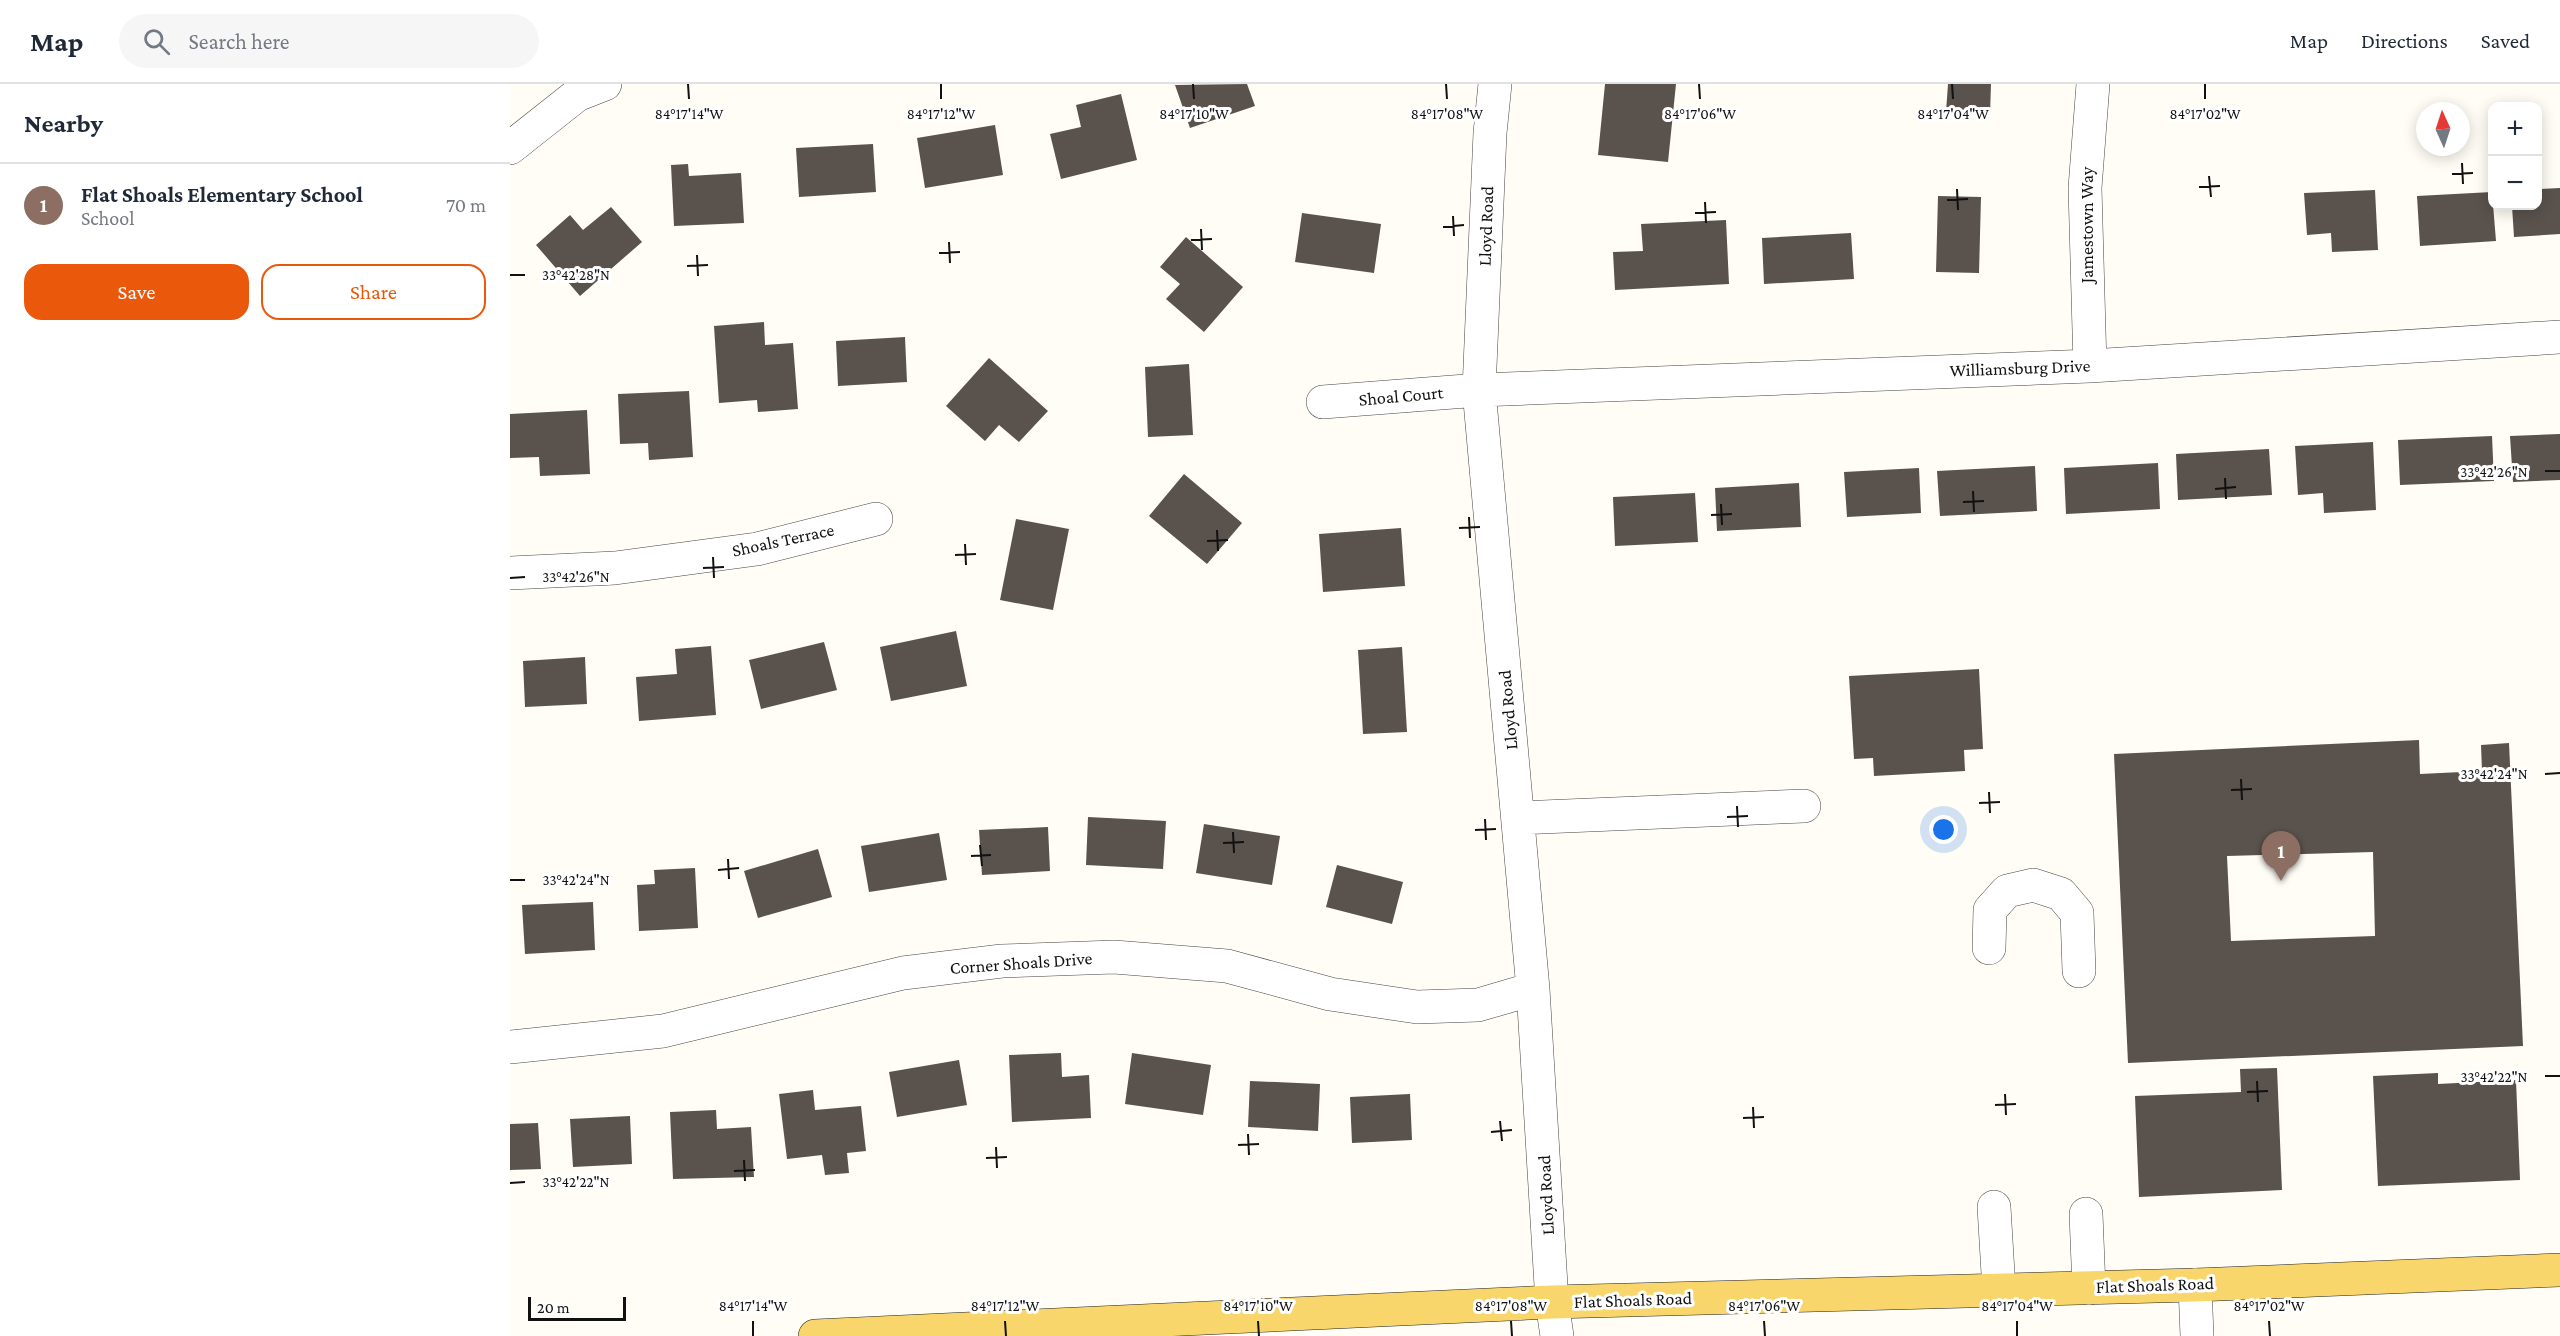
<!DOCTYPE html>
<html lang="en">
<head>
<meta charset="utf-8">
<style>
	:root { --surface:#fff; --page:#f6f6f7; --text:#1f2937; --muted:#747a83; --line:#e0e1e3; --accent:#ea580c }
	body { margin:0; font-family:"Crimson Pro",serif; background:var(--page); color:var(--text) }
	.controls { position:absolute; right:18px; top:18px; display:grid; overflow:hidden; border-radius:12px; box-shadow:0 3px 15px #0003 }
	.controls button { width:54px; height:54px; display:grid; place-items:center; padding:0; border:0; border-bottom:2px solid var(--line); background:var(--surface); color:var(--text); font:30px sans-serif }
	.compass { position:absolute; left:1906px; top:18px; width:54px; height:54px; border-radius:50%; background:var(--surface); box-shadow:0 3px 15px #0003; rotate:357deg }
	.scale { position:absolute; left:18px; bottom:15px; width:98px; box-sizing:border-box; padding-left:6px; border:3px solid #111; border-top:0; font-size:16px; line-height:21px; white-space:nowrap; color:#111; -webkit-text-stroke:4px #fff; paint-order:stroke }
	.you { position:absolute; left:1434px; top:746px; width:21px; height:21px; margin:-15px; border:4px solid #fff; border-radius:50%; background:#1a73e8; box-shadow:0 0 0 9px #1a73e833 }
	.badge { display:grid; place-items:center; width:39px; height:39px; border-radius:50%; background:var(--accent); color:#fff; font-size:20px; font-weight:700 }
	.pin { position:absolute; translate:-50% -50px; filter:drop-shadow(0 2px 3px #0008) }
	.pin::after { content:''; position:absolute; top:32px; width:21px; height:18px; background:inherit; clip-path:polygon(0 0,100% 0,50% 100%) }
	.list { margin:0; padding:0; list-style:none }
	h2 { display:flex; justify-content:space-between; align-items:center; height:78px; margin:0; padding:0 24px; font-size:26px }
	h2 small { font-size:20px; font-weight:400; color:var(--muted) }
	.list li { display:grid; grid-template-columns:39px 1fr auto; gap:18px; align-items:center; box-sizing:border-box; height:84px; padding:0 24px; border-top:2px solid var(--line) }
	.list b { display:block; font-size:22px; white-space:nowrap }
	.list p { margin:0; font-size:20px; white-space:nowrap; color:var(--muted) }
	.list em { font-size:20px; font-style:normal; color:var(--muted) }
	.actions { display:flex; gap:12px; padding:18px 24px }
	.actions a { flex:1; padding:14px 0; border:2px solid var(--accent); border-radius:18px; text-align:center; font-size:21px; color:var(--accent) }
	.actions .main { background:var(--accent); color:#fff }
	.icon { flex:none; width:33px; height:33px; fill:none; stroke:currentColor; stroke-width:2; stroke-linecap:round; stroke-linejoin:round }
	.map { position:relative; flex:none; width:2050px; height:1252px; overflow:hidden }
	header { display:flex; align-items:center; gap:36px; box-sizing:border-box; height:84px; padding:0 30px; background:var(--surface); border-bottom:2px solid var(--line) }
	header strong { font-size:28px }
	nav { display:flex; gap:33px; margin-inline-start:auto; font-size:21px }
	.search { width:420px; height:54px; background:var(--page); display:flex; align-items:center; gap:15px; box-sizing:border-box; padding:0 21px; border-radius:33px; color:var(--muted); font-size:22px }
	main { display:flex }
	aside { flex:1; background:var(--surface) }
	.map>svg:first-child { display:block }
	.building { fill:#5a524d; fill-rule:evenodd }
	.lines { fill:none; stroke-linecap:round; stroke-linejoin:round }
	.minor-casing { stroke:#444; stroke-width:34 }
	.major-casing { stroke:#222; stroke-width:34 }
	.minor { stroke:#fff; stroke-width:33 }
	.major { stroke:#f9d66b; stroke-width:33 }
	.ticks { fill:none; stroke:#111; stroke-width:2 }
	.labels { text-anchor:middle; stroke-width:6; stroke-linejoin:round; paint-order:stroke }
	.street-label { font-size:18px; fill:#111; stroke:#fff }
	.ticks-label { font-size:15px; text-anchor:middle; fill:#111; stroke:#fff; stroke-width:6; stroke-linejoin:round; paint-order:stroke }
</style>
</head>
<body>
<header>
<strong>Map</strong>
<div class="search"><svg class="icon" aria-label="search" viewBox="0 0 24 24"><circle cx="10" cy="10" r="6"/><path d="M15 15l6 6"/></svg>Search here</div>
<nav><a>Map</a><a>Directions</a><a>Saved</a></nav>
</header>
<main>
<aside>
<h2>Nearby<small></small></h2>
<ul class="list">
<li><span class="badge" style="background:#8d6e63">1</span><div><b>Flat Shoals Elementary School</b><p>School</p></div><em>70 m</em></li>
</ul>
<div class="actions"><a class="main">Save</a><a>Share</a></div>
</aside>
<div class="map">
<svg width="2050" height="1252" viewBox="0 0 2050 1252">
	<rect width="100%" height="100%" fill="#fffdf5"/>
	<path class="building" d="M 737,0 L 745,22 L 680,44 L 665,1 Z
		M 1095,0 L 1166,0 L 1158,78 L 1088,71 Z
		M 1438,0 L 1481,0 L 1480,30 L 1436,28 Z
		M 611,10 L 627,76 L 551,95 L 540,50 L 571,43 L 566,21 Z
		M 485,41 L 493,91 L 415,104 L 407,54 Z
		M 363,60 L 366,108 L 289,113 L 286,64 Z
		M 178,80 L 179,92 L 231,89 L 234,139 L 164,142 L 161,81 Z
		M 2050,104 L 2050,150 L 2004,153 L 2002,122 L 2028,122 L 2028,105 Z
		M 1865,106 L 1868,166 L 1822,168 L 1821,149 L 1797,151 L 1794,109 Z
		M 1982,108 L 1986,157 L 1910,162 L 1907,112 Z
		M 1428,112 L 1471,113 L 1469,189 L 1426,188 Z
		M 101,123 L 132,158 L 70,212 L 26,161 L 60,131 L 73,146 Z
		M 792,129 L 871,140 L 864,189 L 785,178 Z
		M 1216,136 L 1219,200 L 1105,206 L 1103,168 L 1133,167 L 1131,140 Z
		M 1341,149 L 1344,195 L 1254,200 L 1252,154 Z
		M 676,153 L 733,203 L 694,248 L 656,215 L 670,200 L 650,183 Z
		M 254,238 L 255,261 L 283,259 L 288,325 L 248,328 L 247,316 L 209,319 L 204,242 Z
		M 395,253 L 397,298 L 328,302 L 326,257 Z
		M 479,274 L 538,327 L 509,358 L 489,341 L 475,357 L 436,322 Z
		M 679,280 L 683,351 L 638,353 L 635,283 Z
		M 179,307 L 183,373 L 139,376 L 138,359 L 110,360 L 108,310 Z
		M 77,326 L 80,390 L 30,392 L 29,373 L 0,374 L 0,330 Z
		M 2050,350 L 2050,396 L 2003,398 L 2000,352 Z
		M 1982,352 L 1984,397 L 1890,401 L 1888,356 Z
		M 1863,358 L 1866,426 L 1814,429 L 1813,409 L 1788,411 L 1785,362 Z
		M 1759,365 L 1762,411 L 1668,416 L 1666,370 Z
		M 1648,379 L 1650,425 L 1556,430 L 1554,384 Z
		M 1525,382 L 1527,427 L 1430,432 L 1427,387 Z
		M 1409,384 L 1411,429 L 1337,433 L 1334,388 Z
		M 674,390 L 732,439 L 697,480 L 639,432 Z
		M 1289,399 L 1291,443 L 1207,447 L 1205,404 Z
		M 1185,409 L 1188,458 L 1105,462 L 1103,413 Z
		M 506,435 L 559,445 L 543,526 L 490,516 Z
		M 891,444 L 895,502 L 813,508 L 809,450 Z
		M 446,547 L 457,602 L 381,617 L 370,563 Z
		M 314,558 L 327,606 L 251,625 L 239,576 Z
		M 201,562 L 206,631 L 129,637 L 126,593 L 167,590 L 165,565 Z
		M 892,563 L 897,648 L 853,650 L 848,566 Z
		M 75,573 L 77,620 L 15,623 L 13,577 Z
		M 1469,585 L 1473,665 L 1454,666 L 1455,687 L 1364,692 L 1363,674 L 1344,675 L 1339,592 Z
		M 1909,656 L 1910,690 L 1972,687 L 1971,661 L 1999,659 L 2013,962 L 1618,979 L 1604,670 ZM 1863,768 L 1865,852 L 1721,857 L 1717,772 Z
		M 578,733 L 656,737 L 653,785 L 576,781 Z
		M 694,740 L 770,752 L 762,801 L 686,789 Z
		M 538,743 L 540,787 L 472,791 L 469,746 Z
		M 429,749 L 437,796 L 359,808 L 351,762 Z
		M 308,765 L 322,813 L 248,834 L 234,787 Z
		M 827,781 L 893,798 L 882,840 L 816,823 Z
		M 185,784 L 188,844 L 129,847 L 127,801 L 145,800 L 144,786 Z
		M 83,818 L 85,866 L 15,870 L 12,821 Z
		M 551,969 L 552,993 L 579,991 L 581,1034 L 502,1038 L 499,971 Z
		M 622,969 L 701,981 L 693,1031 L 615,1020 Z
		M 449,976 L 457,1021 L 387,1033 L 379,988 Z
		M 1767,984 L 1772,1106 L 1629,1113 L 1625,1012 L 1731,1008 L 1730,985 Z
		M 1928,989 L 1928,1000 L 2006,996 L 2010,1096 L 1868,1102 L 1863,992 Z
		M 740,997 L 810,1000 L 808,1047 L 738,1043 Z
		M 303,1006 L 305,1026 L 351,1022 L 356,1067 L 337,1069 L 339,1089 L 315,1091 L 312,1071 L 277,1075 L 269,1010 Z
		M 900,1010 L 902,1056 L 842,1059 L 840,1013 Z
		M 206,1026 L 207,1045 L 241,1043 L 244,1093 L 163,1095 L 160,1028 Z
		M 120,1032 L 122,1080 L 63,1083 L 60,1035 Z
		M 28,1039 L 31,1085 L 0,1086 L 0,1040 Z"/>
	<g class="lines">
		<g class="minor-casing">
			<path id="minor" d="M 985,0 L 980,49 L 969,306 L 1023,905 L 1042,1218 L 1047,1252
				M 0,64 L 67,11 L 95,0
				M 1580,282 L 1575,104 L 1583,0
				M 813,318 L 969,306 L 1580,282 L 2050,253
				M 0,489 L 105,484 L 247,465 L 366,435
				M 1008,734 L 1294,722
				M 1479,864 L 1480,826 L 1497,807 L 1523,801 L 1551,810 L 1567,829 L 1569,887
				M 0,963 L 153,947 L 393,889 L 492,877 L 604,873 L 717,882 L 820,910 L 907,923 L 968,921 L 1023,905
				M 1484,1123 L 1489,1206
				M 1576,1130 L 1579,1204
				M 1685,1201 L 1687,1252"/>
		</g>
		<g class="major-casing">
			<path id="major" d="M 305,1252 L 1042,1218 L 1685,1201 L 2050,1186"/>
		</g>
		<use href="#minor" class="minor"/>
		<use href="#major" class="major"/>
	</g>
	<path class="ticks" d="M 178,0 L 179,15M 431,0 L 431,15M 683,0 L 684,15M 936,0 L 937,15M 1189,0 L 1190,15M 1442,0 L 1443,15M 1695,0 L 1695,15M 1952,79 L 1953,100M 1942,90 L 1963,89M 1699,92 L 1701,113M 1689,103 L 1710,102M 1447,105 L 1448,126M 1437,116 L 1458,115M 1195,118 L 1196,139M 1185,129 L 1206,128M 943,132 L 944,152M 933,143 L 954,141M 691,145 L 692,166M 681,156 L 702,155M 439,158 L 440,179M 429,169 L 450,168M 187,171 L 188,192M 177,182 L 198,181M 0,191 L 15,191M 2035,387 L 2050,387M 1715,394 L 1716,415M 1705,405 L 1726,403M 1463,407 L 1464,428M 1453,418 L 1474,417M 1211,420 L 1212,441M 1201,431 L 1222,430M 959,433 L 960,454M 949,444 L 970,443M 707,446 L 708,467M 697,457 L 718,456M 455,460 L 456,481M 445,471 L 466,470M 203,473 L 204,494M 193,484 L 214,483M 0,494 L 15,493M 2035,690 L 2050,689M 1731,695 L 1732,716M 1721,706 L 1742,705M 1479,708 L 1480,729M 1469,719 L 1490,718M 1227,722 L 1228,743M 1217,733 L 1238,732M 975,735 L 976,756M 965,746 L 986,745M 723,748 L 724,769M 713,759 L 734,758M 470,761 L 472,782M 461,772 L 481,771M 218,775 L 219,795M 208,786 L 229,784M 0,796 L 15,796M 2035,992 L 2050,992M 1747,997 L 1748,1018M 1737,1008 L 1758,1007M 1495,1010 L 1496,1031M 1485,1021 L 1506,1020M 1243,1023 L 1244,1044M 1233,1034 L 1254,1033M 990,1037 L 992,1057M 981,1048 L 1002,1046M 738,1050 L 739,1071M 728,1061 L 749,1060M 486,1063 L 487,1084M 476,1074 L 497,1073M 234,1076 L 235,1097M 224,1087 L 245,1086M 0,1099 L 15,1098M 243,1237 L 243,1252M 495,1237 L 496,1252M 748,1237 L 749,1252M 1001,1237 L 1002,1252M 1254,1237 L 1255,1252M 1507,1237 L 1507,1252M 1759,1237 L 1760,1252"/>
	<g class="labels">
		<g class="street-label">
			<text transform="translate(1577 141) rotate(-90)" y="6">Jamestown Way</text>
			<text transform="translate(976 142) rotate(-88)" y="6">Lloyd Road</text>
			<text transform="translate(1510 284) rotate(-2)" y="6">Williamsburg Drive</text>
			<text transform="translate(891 312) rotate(-5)" y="6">Shoal Court</text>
			<text transform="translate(273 456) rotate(-12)" y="6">Shoals Terrace</text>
			<text transform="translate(998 626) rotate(-95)" y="6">Lloyd Road</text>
			<text transform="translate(511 879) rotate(-4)" y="6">Corner Shoals Drive</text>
			<text transform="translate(1036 1111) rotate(-93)" y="6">Lloyd Road</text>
			<text transform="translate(1645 1201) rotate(-2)" y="6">Flat Shoals Road</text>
			<text transform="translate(1123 1216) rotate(-2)" y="6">Flat Shoals Road</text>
		</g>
	</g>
	<g class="ticks-label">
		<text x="179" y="35">84°17'14"W</text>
		<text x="431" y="35">84°17'12"W</text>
		<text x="684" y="35">84°17'10"W</text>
		<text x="937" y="35">84°17'08"W</text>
		<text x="1190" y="35">84°17'06"W</text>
		<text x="1443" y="35">84°17'04"W</text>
		<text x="1695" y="35">84°17'02"W</text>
		<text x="66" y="196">33°42'28"N</text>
		<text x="1984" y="393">33°42'26"N</text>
		<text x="66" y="498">33°42'26"N</text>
		<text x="1984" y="695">33°42'24"N</text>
		<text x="66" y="801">33°42'24"N</text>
		<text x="1984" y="998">33°42'22"N</text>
		<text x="66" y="1103">33°42'22"N</text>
		<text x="243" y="1227">84°17'14"W</text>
		<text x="495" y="1227">84°17'12"W</text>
		<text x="748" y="1227">84°17'10"W</text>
		<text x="1001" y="1227">84°17'08"W</text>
		<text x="1254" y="1227">84°17'06"W</text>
		<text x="1507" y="1227">84°17'04"W</text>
		<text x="1759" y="1227">84°17'02"W</text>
	</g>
</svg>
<div class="controls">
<button>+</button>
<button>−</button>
</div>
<svg class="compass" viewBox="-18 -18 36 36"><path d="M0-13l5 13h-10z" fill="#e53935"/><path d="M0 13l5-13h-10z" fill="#747a83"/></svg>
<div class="scale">20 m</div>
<div class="you"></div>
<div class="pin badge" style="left:1771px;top:797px;background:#8d6e63">1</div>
</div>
</main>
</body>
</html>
